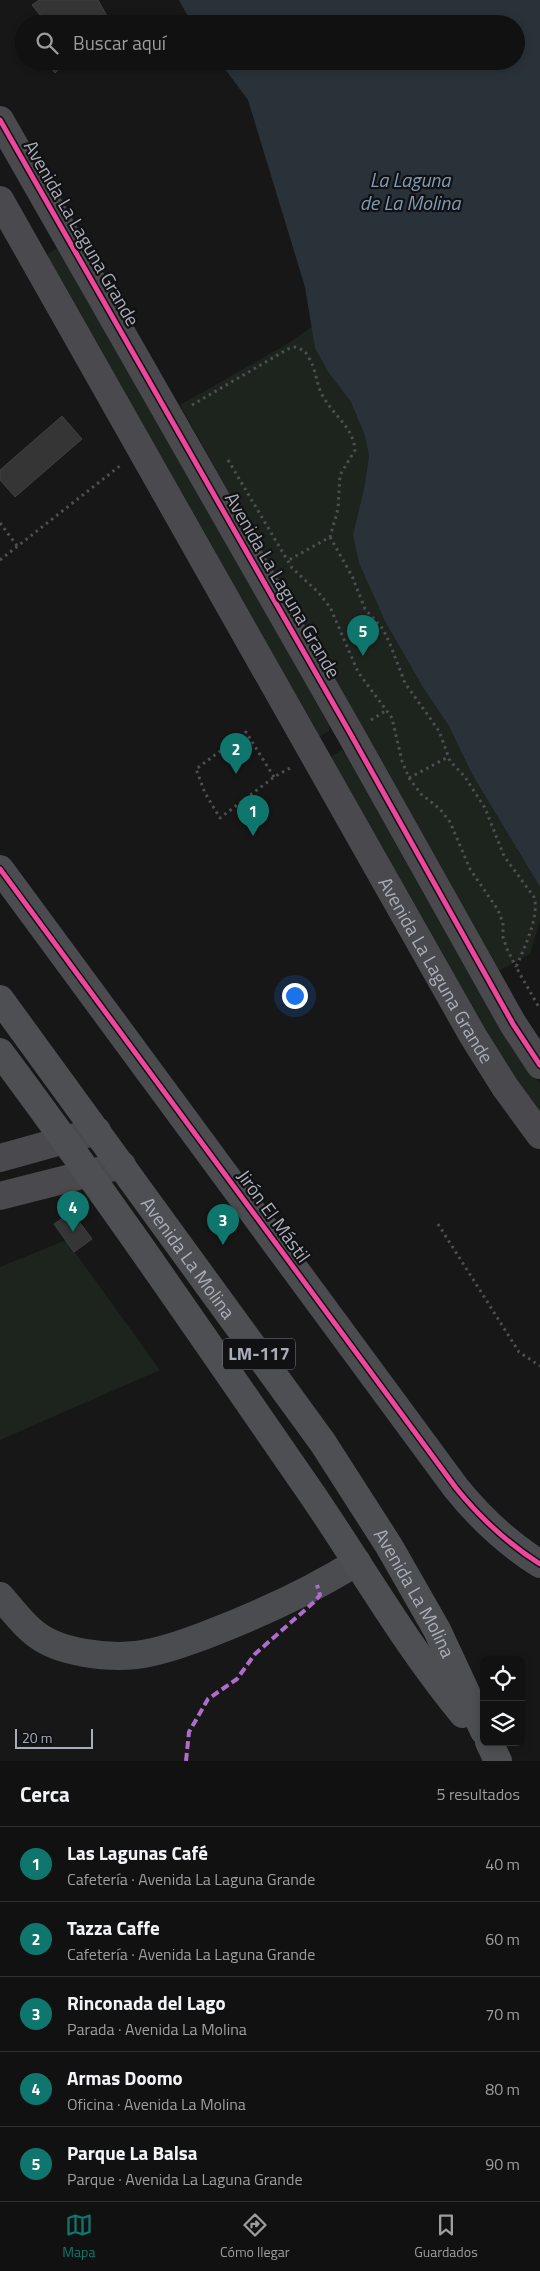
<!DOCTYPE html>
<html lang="es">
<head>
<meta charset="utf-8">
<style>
	:root { --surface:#111; --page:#1e1f1f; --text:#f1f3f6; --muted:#9c9d9f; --line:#303131; --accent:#0f766e }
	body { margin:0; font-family:"Titillium Web",sans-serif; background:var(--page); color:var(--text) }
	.controls { position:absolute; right:15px; bottom:15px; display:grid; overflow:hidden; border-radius:8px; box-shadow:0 2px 8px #0003 }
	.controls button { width:45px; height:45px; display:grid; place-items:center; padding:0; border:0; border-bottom:1px solid var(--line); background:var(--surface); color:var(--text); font:25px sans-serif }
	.scale { position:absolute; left:15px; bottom:12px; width:78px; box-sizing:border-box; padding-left:5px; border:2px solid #a8adb8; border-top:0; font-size:14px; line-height:18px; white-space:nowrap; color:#a8adb8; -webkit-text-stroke:4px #111113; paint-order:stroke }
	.you { position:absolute; left:294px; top:995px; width:18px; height:18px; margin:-12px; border:4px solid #fff; border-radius:50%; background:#1a73e8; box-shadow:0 0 0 8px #1a73e833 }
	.badge { display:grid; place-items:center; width:32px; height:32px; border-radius:50%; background:var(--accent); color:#fff; font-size:16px; font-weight:700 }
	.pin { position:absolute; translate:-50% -41px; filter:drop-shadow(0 1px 2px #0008) }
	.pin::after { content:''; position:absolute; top:26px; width:18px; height:15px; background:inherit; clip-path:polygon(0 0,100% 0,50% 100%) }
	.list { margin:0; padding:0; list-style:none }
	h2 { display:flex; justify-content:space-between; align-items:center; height:65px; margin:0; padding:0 20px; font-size:21px }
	h2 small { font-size:16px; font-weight:400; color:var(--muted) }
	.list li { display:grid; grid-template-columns:32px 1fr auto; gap:15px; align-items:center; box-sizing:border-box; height:75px; padding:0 20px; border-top:1px solid var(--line) }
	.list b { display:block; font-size:19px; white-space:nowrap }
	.list p { margin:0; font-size:16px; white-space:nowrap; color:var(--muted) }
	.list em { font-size:16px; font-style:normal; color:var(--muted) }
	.icon { flex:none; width:28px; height:28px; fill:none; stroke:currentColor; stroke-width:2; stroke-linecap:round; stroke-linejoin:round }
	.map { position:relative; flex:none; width:540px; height:1761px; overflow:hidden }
	.search { position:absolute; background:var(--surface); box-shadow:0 2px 8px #0003; left:15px; right:15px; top:15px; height:55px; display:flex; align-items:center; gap:12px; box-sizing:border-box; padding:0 18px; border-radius:28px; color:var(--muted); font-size:19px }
	.sheet { height:440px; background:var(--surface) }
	nav { display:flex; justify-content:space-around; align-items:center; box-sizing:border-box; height:70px; border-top:1px solid var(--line); background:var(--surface); font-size:14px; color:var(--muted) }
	nav a { display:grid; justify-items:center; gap:2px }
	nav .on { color:var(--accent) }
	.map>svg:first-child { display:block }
	.green { fill:#1d241e }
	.water { fill:#2a3239 }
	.building { fill:#353536; stroke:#3f4043 }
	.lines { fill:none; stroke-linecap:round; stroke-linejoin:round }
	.path { stroke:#4d4e52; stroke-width:3; stroke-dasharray:2.5 4; stroke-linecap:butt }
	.street { stroke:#4b4c50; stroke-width:28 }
	.secondary { stroke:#4a4a4e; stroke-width:28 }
	.primary { stroke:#4d4f52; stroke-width:28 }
	.quiet { stroke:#b06ccc; stroke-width:4; stroke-dasharray:8 4; stroke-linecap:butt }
	.cycleway-casing { stroke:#111113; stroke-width:8 }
	.cycleway { stroke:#ed469a; stroke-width:5 }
	.labels { text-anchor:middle; stroke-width:4.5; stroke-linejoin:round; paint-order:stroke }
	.shield { fill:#111113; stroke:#7b7e86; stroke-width:1 }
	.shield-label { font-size:18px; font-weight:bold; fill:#a8adb8 }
	.street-label { font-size:19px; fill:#a8adb8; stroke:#111113 }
	.water-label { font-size:20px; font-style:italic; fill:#7f9bb3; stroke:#111113 }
</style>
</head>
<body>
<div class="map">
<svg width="540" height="1761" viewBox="0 0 540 1761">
	<rect width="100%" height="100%" fill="#171717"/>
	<path class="green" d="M 58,248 L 63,251 L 329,725 L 329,731 L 319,737 L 48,259 L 48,254 Z
		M 313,326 L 315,348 L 328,372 L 351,402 L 365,436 L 369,456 L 364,489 L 386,623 L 424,689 L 449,726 L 472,774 L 540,887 L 540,921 L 530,954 L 498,971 L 180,405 L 287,344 Z
		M 341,750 L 346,753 L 529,1068 L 540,1083 L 540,1113 L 513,1078 L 486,1036 L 331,761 L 332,756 Z
		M 66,1240 L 160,1370 L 0,1440 L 0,1267 Z"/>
	<path class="water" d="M 179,0 L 540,0 L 540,887 L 472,774 L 449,726 L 424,689 L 386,623 L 359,563 L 353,535 L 364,489 L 369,456 L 365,436 L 351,402 L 328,372 L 315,348 L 305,287 L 248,100 L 219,61 L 516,61 L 516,24 L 192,24 Z"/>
	<path class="building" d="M 39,0 L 98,0 L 107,16 L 96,24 L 37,24 L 44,20 L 32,5 Z
		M 24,44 L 24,61 L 16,49 Z
		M 45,61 L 66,61 L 55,73 Z
		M 62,416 L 82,439 L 15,497 L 0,480 L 0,470 Z
		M 72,1212 L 92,1239 L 74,1252 L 54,1224 Z"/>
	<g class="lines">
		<path class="path" d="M 192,405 L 288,349 L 295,347 C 301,349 306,351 309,358 C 317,371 316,386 324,398 C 335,417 353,427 355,450 L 340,475 L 338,509 L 330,537 L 287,561
			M 228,460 L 292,568 L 318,592 L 330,607 L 358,672 L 392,718 L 402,761 L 409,778 L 421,794 L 440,809 L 450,822 L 470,869 L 498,910 L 503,923 L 503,937 L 507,949 L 516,967
			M 0,523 L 18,547
			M 330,537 L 352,576 L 365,609 L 383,629 L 390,644 L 405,683 L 439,731 L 450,761 L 465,777 L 485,808 L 504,856 L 534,897 C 540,915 524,949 516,967 L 540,1009
			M 0,560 L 121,465
			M 371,720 L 387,710
			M 274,777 L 246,732 L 196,769 L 205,793 L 220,818 L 274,777 L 290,768
			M 409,778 L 448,757
			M 438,1224 L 519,1352 L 540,1366"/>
		<path class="street" d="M 0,869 L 456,1488 C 481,1519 507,1543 540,1564
			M 0,1596 C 12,1609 23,1625 37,1635 C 61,1653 107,1658 136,1655 C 160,1652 184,1643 206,1635 C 258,1615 309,1592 357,1562"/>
		<g class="secondary">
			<path d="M 0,120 L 350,733 L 513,1024 L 540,1065"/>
			<path id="s1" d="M 0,200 L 473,1036 L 505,1087 L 540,1135"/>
			<path d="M 0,1158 L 97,1131"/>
			<path d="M 0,1196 L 122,1165"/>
		</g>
		<g class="primary">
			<path id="s2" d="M 0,999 L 323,1443 L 389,1546 L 437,1630 L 484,1731"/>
			<path d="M 0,1052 C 106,1194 206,1341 307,1487 C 359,1562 404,1643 463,1714"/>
			<path d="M 489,1742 L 498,1761"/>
		</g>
		<path class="quiet" d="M 186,1761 L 189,1732 L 208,1699 L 237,1679 L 255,1654 L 314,1602 L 320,1595 L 317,1585"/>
		<g class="cycleway-casing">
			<path id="cycleway" d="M 0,120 L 350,733 L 513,1024 L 540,1065
				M 0,869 L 456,1488 C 481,1519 507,1543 540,1564"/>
		</g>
		<use href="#cycleway" class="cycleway"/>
	</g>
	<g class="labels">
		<rect class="shield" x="223" y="1338.5" width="72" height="31" rx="4"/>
		<g class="shield-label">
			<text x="259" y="1360">LM-117</text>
		</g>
		<g class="street-label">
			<text transform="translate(82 233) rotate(60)" y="7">Avenida La Laguna Grande</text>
			<text transform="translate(283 585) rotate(60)" y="7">Avenida La Laguna Grande</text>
			<text dy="7" stroke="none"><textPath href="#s1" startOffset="885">Avenida La Laguna Grande</textPath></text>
			<text transform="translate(274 1216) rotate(54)" y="7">Jirón El Mástil</text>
			<text dy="7" stroke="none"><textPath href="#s2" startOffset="320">Avenida La Molina</textPath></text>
			<text dy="7" stroke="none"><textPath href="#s2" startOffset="725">Avenida La Molina</textPath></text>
		</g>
		<g class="water-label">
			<text x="410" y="187">La Laguna<tspan x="410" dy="23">de La Molina</tspan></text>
		</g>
	</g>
</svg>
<div class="controls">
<button><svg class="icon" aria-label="locate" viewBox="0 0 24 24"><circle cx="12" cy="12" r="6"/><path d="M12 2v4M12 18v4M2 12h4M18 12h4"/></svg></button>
<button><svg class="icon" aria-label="layers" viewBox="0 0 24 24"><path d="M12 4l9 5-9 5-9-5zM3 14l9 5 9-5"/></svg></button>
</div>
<div class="scale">20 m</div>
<div class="you"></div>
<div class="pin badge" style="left:253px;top:836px">1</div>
<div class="pin badge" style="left:236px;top:774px">2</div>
<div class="pin badge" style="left:223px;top:1245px">3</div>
<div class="pin badge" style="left:73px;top:1232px">4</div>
<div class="pin badge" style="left:363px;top:656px">5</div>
<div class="search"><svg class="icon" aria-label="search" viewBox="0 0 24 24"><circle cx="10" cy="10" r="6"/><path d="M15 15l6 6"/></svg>Buscar aquí</div>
</div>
<section class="sheet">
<h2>Cerca<small>5 resultados</small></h2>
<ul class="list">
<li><span class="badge">1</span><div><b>Las Lagunas Café</b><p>Cafetería · Avenida La Laguna Grande</p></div><em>40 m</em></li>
<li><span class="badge">2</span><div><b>Tazza Caffe</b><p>Cafetería · Avenida La Laguna Grande</p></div><em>60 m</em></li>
<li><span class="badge">3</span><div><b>Rinconada del Lago</b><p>Parada · Avenida La Molina</p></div><em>70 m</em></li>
<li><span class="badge">4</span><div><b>Armas Doomo</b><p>Oficina · Avenida La Molina</p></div><em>80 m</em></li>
<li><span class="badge">5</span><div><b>Parque La Balsa</b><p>Parque · Avenida La Laguna Grande</p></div><em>90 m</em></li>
</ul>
</section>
<nav>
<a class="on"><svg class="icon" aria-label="map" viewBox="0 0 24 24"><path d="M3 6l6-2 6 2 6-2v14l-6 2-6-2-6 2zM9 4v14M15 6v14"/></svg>Mapa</a>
<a><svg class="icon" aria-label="directions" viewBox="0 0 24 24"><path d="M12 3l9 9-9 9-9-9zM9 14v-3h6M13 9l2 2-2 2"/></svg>Cómo llegar</a>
<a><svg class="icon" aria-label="saved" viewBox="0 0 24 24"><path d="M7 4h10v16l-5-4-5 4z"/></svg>Guardados</a>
</nav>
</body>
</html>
